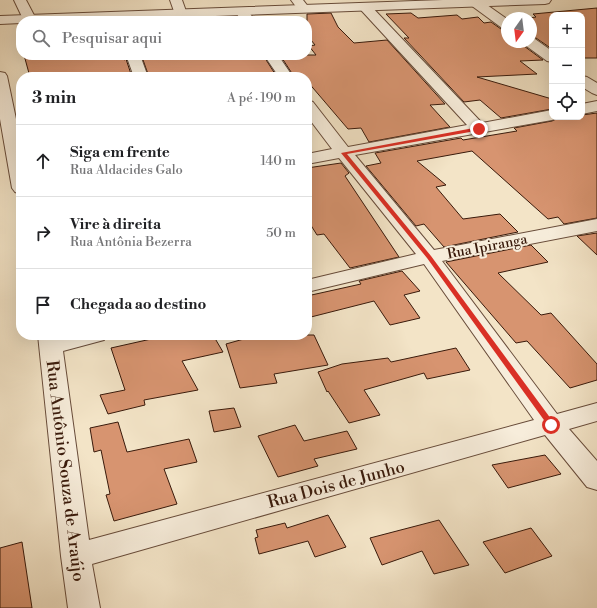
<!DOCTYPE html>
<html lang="pt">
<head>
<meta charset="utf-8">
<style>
	:root { --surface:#fff; --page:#f6f6f6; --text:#202124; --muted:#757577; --line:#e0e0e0 }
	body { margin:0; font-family:"Libre Bodoni",serif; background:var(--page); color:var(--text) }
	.controls { position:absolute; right:12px; top:12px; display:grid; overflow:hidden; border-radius:8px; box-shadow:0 4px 16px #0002 }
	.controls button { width:36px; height:36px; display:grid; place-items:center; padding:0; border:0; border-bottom:1px solid var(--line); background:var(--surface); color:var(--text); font:20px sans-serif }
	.compass { position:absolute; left:501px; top:12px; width:36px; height:36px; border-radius:50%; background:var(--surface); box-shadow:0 4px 16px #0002; rotate:194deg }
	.stop { position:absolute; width:12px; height:12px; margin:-9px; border:3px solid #d93025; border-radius:50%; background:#fff }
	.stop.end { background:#d93025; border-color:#fff; box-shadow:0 1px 4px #0008 }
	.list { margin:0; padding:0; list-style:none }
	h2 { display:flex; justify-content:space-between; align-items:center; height:52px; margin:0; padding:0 16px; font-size:17px }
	h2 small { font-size:13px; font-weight:400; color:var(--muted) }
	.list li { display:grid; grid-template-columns:26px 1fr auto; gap:12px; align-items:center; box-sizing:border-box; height:72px; padding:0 16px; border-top:1px solid var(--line) }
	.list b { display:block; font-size:15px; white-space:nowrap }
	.list p { margin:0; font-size:13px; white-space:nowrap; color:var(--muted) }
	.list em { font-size:13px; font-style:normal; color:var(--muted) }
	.icon { flex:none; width:22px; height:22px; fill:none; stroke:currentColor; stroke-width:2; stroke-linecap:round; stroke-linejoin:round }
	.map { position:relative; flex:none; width:597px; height:608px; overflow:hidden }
	.search { position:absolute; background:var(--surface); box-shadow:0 4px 16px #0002; left:16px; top:16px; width:296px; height:44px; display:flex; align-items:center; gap:10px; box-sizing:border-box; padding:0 14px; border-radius:16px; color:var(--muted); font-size:15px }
	.panel { position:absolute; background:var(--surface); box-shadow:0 4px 16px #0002; left:16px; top:72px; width:296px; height:268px; border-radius:16px }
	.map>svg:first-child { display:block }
	.building { fill:#d79470; stroke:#391a0b }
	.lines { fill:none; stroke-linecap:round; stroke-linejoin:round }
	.minor-casing { stroke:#684c3a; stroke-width:2 }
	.tertiary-casing { stroke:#684c3a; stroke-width:2 }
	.minor { fill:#f7eddb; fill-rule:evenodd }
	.tertiary { fill:#f7eddb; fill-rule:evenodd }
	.route { fill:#d93025 }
	.labels { text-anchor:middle; stroke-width:4; stroke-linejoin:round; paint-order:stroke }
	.street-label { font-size:14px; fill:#391a0b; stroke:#f7eddb }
	.near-street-label { font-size:17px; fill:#391a0b; stroke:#f7eddb }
</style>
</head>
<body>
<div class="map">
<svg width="597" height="608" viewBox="0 0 597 608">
	<rect width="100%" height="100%" fill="#f3e4c7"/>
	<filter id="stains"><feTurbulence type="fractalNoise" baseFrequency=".005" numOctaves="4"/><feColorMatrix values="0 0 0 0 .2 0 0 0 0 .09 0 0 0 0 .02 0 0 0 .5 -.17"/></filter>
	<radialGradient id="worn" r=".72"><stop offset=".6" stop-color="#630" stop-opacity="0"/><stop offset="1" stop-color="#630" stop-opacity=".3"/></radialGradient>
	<path class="building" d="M 597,8 L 597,58 L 582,58 L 582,15 L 552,15 L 552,49 L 536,38 L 531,37 L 531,18 L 529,18 L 536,17 L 533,14 Z
		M 331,13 L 338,27 L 354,43 L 387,40 L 445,104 L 430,105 L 450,127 L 369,142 L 361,128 L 348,129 L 307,81 L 307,77 L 304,77 L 301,74 L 293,75 L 280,55 L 316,55 L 309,46 L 315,45 L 307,35 L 307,14 Z
		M 411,13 L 418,18 L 457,15 L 462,19 L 478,17 L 484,23 L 491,22 L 501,29 L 507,30 L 507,42 L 522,42 L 524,46 L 543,60 L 520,61 L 537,74 L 477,77 L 552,99 L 552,109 L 501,118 L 480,100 L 464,102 L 404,38 L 409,38 L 386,14 Z
		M 24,55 L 122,55 L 124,60 L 126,59 L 132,77 L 30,77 Z
		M 158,55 L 263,55 L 277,77 L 149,77 L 142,57 Z
		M 597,113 L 597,218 L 564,224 L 558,217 L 548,219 L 472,151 L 417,161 L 446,185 L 436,187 L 463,219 L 500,214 L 518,232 L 444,247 L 424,224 L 416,226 L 366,166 L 381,163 L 375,153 L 461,138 L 463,140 L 517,131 L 514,128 L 552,121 L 560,117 L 582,117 L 582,115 Z
		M 341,163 L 349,173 L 345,176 L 399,257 L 350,268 L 324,234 L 317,235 L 307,219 L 307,168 Z
		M 597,233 L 597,255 L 577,236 Z
		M 531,245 L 548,262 L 498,273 L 541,315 L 551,313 L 597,364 L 597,380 L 570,388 L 527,341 L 516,343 L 446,262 Z
		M 402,271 L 420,291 L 404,295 L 420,318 L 390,325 L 374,301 L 307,318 L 307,296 L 361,284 L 359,281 Z
		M 169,335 L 213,335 L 223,352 L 182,361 L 198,390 L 144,400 L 145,405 L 108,414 L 100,395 L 125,390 L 111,348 Z
		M 258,335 L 314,335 L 328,365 L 274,374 L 277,383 L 240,388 L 226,344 Z
		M 456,348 L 470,370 L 427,379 L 424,373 L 364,390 L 380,415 L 349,423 L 328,391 L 327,392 L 318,372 L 342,364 L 388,358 L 391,362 Z
		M 234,408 L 241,427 L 214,432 L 209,411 Z
		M 118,422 L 127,452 L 189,439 L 197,462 L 164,469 L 177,504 L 114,521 L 106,495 L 110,494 L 101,450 L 94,452 L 90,428 Z
		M 295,425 L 304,441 L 347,431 L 357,449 L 314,459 L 318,466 L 278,477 L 258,436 Z
		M 545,455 L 561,474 L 508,488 L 492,465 Z
		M 328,515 L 346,547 L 315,557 L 308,541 L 259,554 L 255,538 L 258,537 L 256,530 L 285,523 L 287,528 Z
		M 439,520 L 469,565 L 434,574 L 422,551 L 382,565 L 370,538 Z
		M 531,528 L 552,556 L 505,573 L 483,542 Z
		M 22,542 L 32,608 L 0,608 L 0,548 Z"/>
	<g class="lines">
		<g class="minor-casing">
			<path id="minor" d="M 14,0 L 26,0 L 36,19 L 34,21 L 24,21 Z
				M 170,0 L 182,0 L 187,14 L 186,17 L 176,17 Z
				M 291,0 L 303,0 L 310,9 L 308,12 L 300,12 Z
				M 472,0 L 480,0 L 507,19 L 507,29 L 502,28 L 472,6 L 470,3 Z
				M 365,3 L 369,4 L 482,123 L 552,110 L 552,117 L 559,117 L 552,120 L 355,155 L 434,250 L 597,219 L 597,231 L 442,261 L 557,414 L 597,403 L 597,421 L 569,429 L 597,461 L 597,490 L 587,487 L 545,435 L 92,564 L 100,608 L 68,608 L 61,556 L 38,335 L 60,335 L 61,336 L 107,335 L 104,340 L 63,351 L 89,540 L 534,420 L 424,264 L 307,292 L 307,280 L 416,254 L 339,158 L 307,164 L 307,154 L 332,149 L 307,116 L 307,100 L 313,102 L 348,147 L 467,125 L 361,10 L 359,7 L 361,4 Z
				M 242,8 L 247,9 L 255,21 L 241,21 L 236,12 L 237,9 Z
				M 531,38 L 535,39 L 552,51 L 552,62 L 547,61 L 525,45 L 523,42 L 531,42 Z
				M 126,55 L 140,55 L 148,77 L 134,77 Z
				M 264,55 L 278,55 L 293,77 L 279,77 Z
				M 0,72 L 5,73 L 7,76 L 21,143 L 21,194 L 15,192 L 12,188 L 0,119 Z
				M 582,76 L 587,77 L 597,83 L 597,95 L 592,93 L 582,87 Z
				M 597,101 L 597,111 L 582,114 L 582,104 Z"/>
		</g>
		<g class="tertiary-casing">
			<path id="tertiary" d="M 443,0 L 551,0 L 549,3 L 545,4 L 79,21 L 21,21 L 21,23 L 0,24 L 0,16 Z"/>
		</g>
		<use href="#minor" class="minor"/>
		<use href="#tertiary" class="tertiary"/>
	</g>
	<path class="route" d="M 479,127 L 481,130 L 347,154 L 431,256 L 554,423 L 554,427 L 549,427 L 427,258 L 341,153 Z"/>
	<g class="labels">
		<g class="street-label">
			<text transform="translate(487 246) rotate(-11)" y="5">Rua Ipiranga</text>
		</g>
		<g class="near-street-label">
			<text transform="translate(66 471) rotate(83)" y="6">Rua Antônio Souza de Araújo</text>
			<text transform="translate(336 484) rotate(-15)" y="6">Rua Dois de Junho</text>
		</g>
	</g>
	<rect width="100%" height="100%" filter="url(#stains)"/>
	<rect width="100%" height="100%" fill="url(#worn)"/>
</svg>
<div class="controls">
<button>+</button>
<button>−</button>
<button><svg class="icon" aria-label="locate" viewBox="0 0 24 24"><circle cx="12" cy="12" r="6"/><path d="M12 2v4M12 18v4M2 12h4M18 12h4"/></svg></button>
</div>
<svg class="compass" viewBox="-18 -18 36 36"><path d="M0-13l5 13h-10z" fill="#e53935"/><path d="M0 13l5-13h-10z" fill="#757577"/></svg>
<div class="stop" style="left:551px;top:425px"></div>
<div class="stop end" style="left:479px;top:129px"></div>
<div class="search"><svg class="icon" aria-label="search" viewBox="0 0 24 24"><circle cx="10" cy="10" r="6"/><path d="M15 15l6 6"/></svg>Pesquisar aqui</div>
<section class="panel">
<h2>3 min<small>A pé · 190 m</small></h2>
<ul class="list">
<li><svg class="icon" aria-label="ahead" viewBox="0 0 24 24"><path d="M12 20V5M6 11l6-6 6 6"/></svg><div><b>Siga em frente</b><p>Rua Aldacides Galo</p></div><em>140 m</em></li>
<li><svg class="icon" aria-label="right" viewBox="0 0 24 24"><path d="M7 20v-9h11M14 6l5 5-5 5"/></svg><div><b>Vire à direita</b><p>Rua Antônia Bezerra</p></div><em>50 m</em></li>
<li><svg class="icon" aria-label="arrive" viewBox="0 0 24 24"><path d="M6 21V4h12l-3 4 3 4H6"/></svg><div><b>Chegada ao destino</b></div></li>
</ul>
</section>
</div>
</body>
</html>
